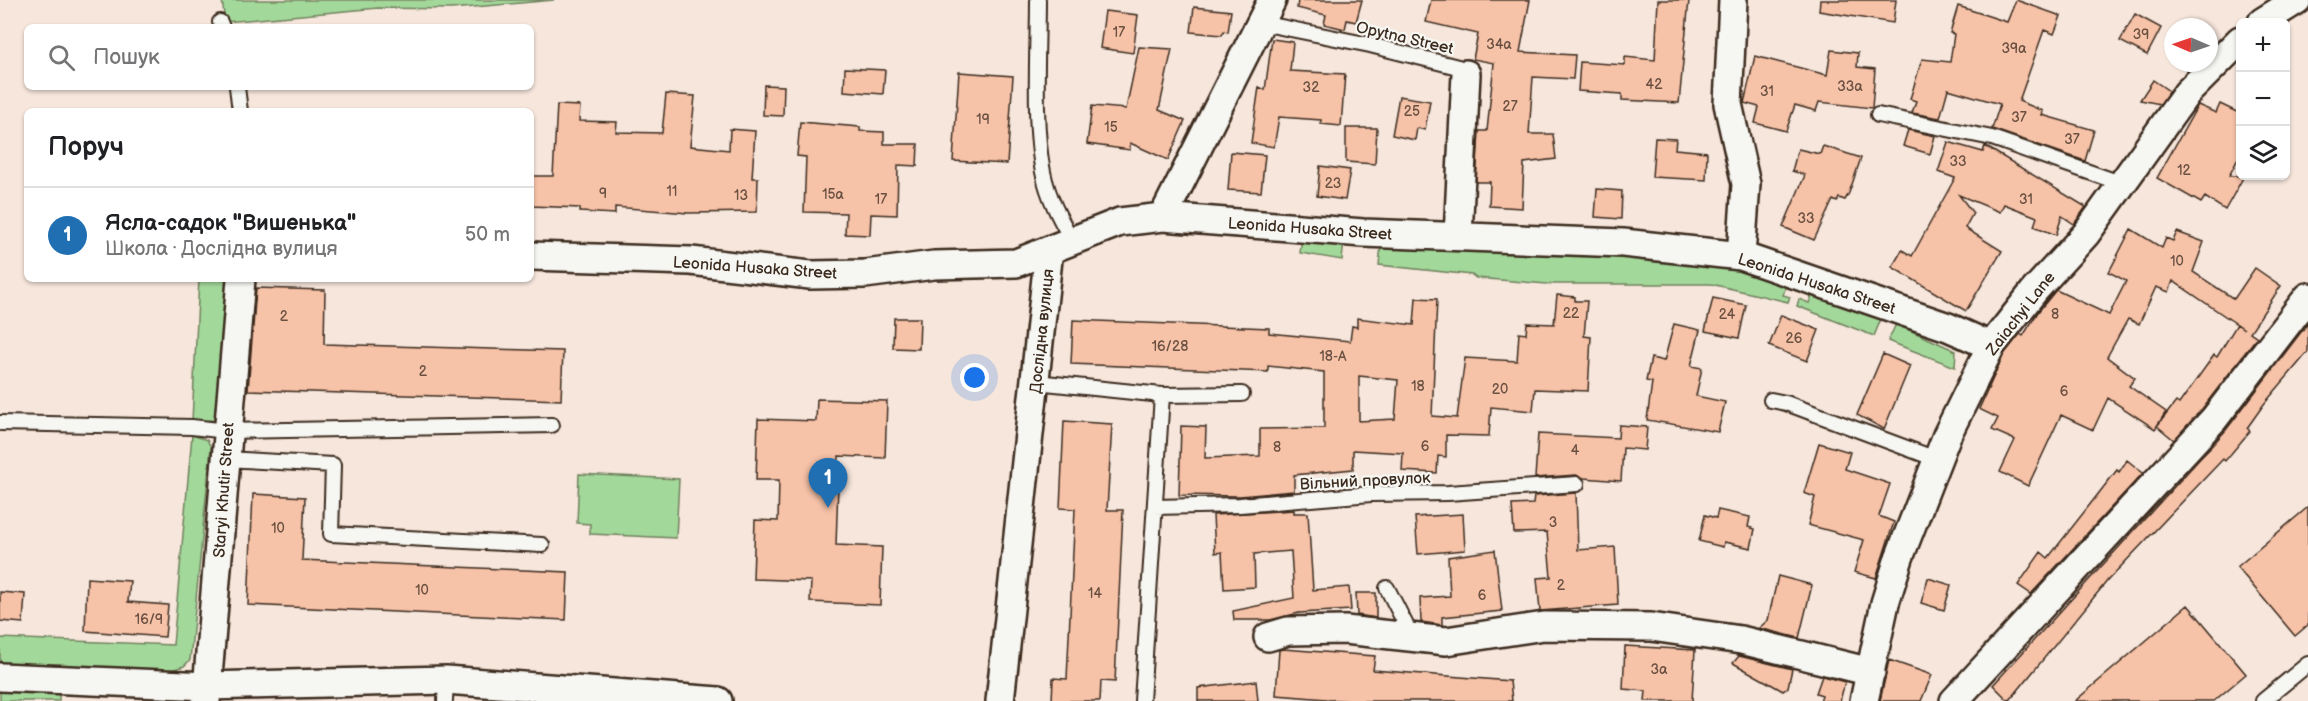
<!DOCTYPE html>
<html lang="uk">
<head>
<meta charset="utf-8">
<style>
	:root { --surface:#fff; --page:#f6f6f6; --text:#202124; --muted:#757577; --line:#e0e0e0; --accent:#1f6fb2 }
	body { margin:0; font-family:"Balsamiq Sans",sans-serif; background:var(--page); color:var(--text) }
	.controls { position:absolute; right:18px; top:18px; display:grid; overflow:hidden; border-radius:9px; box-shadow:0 2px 4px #0004 }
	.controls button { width:54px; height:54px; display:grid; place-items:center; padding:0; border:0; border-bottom:2px solid var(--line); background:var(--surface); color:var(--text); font:30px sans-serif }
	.compass { position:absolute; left:2164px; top:18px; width:54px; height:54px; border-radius:50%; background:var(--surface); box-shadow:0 2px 4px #0004; rotate:272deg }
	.you { position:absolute; left:975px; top:378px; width:21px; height:21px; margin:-15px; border:4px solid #fff; border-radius:50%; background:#1a73e8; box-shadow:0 0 0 9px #1a73e833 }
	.badge { display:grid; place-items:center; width:39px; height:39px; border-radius:50%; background:var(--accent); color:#fff; font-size:20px; font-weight:700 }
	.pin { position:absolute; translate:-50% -50px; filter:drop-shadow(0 2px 3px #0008) }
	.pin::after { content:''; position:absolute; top:32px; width:21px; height:18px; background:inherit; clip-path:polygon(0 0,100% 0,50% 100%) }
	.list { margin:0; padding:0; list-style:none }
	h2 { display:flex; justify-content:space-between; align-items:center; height:78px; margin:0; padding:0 24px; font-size:26px }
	h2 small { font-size:20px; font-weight:400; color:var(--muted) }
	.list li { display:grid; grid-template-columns:39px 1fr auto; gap:18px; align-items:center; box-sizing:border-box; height:96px; padding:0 24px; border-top:2px solid var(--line) }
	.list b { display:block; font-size:22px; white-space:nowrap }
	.list p { margin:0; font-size:20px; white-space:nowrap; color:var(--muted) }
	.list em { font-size:20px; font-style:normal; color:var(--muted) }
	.icon { flex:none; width:33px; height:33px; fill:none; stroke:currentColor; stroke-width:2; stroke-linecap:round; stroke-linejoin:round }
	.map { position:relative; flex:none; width:2308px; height:701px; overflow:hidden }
	.search { position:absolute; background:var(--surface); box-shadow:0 2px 4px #0004; left:24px; top:24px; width:510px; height:66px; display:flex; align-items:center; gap:15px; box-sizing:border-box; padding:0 21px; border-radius:9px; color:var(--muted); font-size:22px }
	.panel { position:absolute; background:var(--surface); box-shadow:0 2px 4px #0004; left:24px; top:108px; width:510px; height:174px; border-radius:9px }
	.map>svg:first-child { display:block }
	.green { fill:#a3d89b; stroke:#6f815c; stroke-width:1.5 }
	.building { fill:#f6c2a8; stroke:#3b2a1e; stroke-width:1.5; fill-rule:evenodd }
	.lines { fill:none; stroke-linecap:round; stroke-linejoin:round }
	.lane-casing { stroke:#3b2a1e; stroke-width:18 }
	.street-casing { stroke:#3b2a1e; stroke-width:32 }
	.lane { stroke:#f6f6f2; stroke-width:14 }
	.street { stroke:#f6f6f2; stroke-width:27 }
	.labels { text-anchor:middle; stroke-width:4.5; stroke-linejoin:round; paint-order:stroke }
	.number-label { font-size:14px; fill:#6a5040 }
	.street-label { font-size:16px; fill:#3b2a1e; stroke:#f6f6f2 }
</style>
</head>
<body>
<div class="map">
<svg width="2308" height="701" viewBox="0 0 2308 701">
	<rect width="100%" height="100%" fill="#f6e6dc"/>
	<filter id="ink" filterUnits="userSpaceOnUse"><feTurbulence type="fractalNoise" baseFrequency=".0167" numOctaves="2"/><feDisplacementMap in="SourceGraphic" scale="12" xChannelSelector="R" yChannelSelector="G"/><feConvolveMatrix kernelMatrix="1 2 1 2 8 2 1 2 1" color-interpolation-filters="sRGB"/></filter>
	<g filter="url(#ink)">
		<path class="green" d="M 222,0 L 554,0 L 451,9 L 378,8 L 225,22 Z
			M 1302,238 L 1344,241 L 1342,260 L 1300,253 Z
			M 1381,245 L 1628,253 L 1733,267 L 1787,283 L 1783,295 L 1790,297 L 1788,302 L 1711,284 L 1547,284 L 1476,278 L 1472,275 L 1379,265 Z
			M 199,279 L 229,279 L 215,420 L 192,421 Z
			M 1817,294 L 1881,319 L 1874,336 L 1797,306 L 1799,299 L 1809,303 L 1812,295 Z
			M 1896,324 L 1956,351 L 1955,367 L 1888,341 Z
			M 192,435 L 207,440 L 211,447 L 190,660 L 184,666 L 165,672 L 0,668 L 0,638 L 173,645 Z
			M 579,474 L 679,479 L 676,538 L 590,534 L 590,524 L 577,523 Z
			M 0,682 L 59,692 L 59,701 L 0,701 Z"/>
		<path class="building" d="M 1298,0 L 1362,0 L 1356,22 L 1347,20 L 1345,29 L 1324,24 L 1326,15 L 1297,8 Z
			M 1431,0 L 1530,0 L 1520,52 L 1575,55 L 1573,79 L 1533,77 L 1529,134 L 1553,134 L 1556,159 L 1524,163 L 1522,208 L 1489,206 L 1490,182 L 1476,182 L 1479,131 L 1487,131 L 1494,63 L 1473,59 L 1478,34 L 1426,22 Z
			M 1658,0 L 1689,0 L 1679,103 L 1622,100 L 1622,94 L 1578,91 L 1580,62 L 1625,65 L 1625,57 L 1655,60 Z
			M 1820,0 L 1896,0 L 1893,23 L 1819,11 Z
			M 2016,0 L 2061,16 L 2054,34 L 2044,30 L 2019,101 L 2043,111 L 2042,115 L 2094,130 L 2085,161 L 1992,129 L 2000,104 L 1948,89 L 1940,118 L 1912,113 L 1916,101 L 1910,99 L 1922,59 L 1950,62 L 1954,34 L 1950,33 L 1958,6 L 2007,22 Z
			M 1194,7 L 1231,11 L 1228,32 L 1224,31 L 1222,35 L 1191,32 Z
			M 1105,11 L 1138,15 L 1133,53 L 1100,48 Z
			M 2135,14 L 2161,28 L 2147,55 L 2120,41 Z
			M 1272,39 L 1293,42 L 1290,71 L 1345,74 L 1341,126 L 1321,124 L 1321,120 L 1279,117 L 1274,147 L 1251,143 L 1259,87 L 1265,90 Z
			M 1139,47 L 1172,49 L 1159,110 L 1185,121 L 1168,160 L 1130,143 L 1130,150 L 1087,144 L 1092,106 L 1126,109 Z
			M 1831,50 L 1858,53 L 1857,67 L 1875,69 L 1872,108 L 1819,102 L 1816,111 L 1795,105 L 1786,131 L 1755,123 L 1759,107 L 1744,103 L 1755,56 L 1827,75 Z
			M 845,68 L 885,70 L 883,94 L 844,91 Z
			M 959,72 L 1013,76 L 1007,164 L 953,161 Z
			M 2153,80 L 2169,91 L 2160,104 L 2140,100 Z
			M 764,85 L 784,86 L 783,116 L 763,115 Z
			M 666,94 L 695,96 L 690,146 L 729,150 L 730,129 L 755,131 L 752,178 L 758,178 L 757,212 L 688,213 L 615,207 L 615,214 L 580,212 L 580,208 L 531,206 L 531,176 L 553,176 L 557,105 L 580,106 L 579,121 L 617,122 L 616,132 L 662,133 Z
			M 1399,96 L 1430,101 L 1425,130 L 1417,128 L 1415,140 L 1392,135 Z
			M 2220,104 L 2241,114 L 2241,153 L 2229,176 L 2244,176 L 2225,210 L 2205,197 L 2201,203 L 2157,178 L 2198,105 L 2216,113 Z
			M 800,122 L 860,127 L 860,131 L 884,132 L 884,144 L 918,144 L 917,166 L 898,165 L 897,215 L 871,214 L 870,235 L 845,234 L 846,213 L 804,212 L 806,157 L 797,156 Z
			M 1346,128 L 1377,128 L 1375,164 L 1346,162 Z
			M 1908,130 L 1935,136 L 1930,154 L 1903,146 Z
			M 1655,138 L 1676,139 L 1675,149 L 1707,152 L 1706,180 L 1652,177 Z
			M 1948,142 L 1983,152 L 1985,146 L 2086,207 L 2074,224 L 2062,216 L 2056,235 L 2034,226 L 2037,217 L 2004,204 L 2000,212 L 1959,195 L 1973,213 L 1965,228 L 2002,251 L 1966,311 L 1892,267 L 1902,250 L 1912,256 L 1955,178 L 1938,172 Z
			M 1823,146 L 1861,158 L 1849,193 L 1845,200 L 1839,198 L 1837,202 L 1833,200 L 1814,240 L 1783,227 L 1805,175 L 1792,171 L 1798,149 L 1820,154 Z
			M 1231,152 L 1265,155 L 1261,192 L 1228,190 Z
			M 1320,166 L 1350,170 L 1345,200 L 1317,196 Z
			M 1597,189 L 1622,191 L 1621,219 L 1595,217 Z
			M 2131,229 L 2162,248 L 2166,238 L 2173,241 L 2177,232 L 2204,242 L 2193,272 L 2234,299 L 2255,268 L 2281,286 L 2250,332 L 2257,337 L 2202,409 L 2174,440 L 2157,426 L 2176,402 L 2179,404 L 2214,355 L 2217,357 L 2237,324 L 2244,329 L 2173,281 L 2169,292 L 2156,287 L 2139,324 L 2128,319 L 2107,357 L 2135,378 L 2129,386 L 2166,412 L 2155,429 L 2108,398 L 2093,430 L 2061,415 L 2028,486 L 2000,472 L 2015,440 L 1992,430 L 1998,418 L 1979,409 L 2004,354 L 2020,334 L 2023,336 L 2038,312 L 2056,290 L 2109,315 L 2126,281 L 2109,272 Z
			M 256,288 L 325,290 L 324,344 L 563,351 L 561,400 L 248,390 Z
			M 1557,295 L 1575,297 L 1575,301 L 1587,301 L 1584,336 L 1591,337 L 1588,391 L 1535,389 L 1533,411 L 1491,407 L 1489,436 L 1446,435 L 1446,457 L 1438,456 L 1437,473 L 1402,471 L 1403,453 L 1353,450 L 1353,469 L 1294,475 L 1294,491 L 1240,496 L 1179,495 L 1181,426 L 1206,427 L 1205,458 L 1260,456 L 1260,429 L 1324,428 L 1324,372 L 1268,366 L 1268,372 L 1071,364 L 1073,320 L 1269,328 L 1269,333 L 1350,341 L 1352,326 L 1357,327 L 1357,318 L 1414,325 L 1416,298 L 1437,299 L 1432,416 L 1457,418 L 1465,358 L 1517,361 L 1519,333 L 1526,334 L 1527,323 L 1554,324 ZM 1359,376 L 1398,380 L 1395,419 L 1359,421 Z
			M 1713,298 L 1746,305 L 1739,338 L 1705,331 Z
			M 1781,315 L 1819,330 L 1807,361 L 1769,346 Z
			M 894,318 L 920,318 L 919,349 L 893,348 Z
			M 2308,323 L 2308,352 L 2264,404 L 2247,428 L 2250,431 L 2225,461 L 2223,459 L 2108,580 L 2010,700 L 2007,699 L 1993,685 L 2226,430 Z
			M 1674,324 L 1700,330 L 1691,366 L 1702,368 L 1696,396 L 1725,402 L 1718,432 L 1647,420 L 1652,382 L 1646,381 L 1651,358 L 1664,361 Z
			M 1883,354 L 1910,366 L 1884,429 L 1857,415 Z
			M 817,399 L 887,401 L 885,458 L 839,456 L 836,545 L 882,547 L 880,605 L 810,602 L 811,581 L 753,579 L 755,520 L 778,521 L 779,480 L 756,480 L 758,419 L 816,421 Z
			M 1064,421 L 1112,424 L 1107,510 L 1123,510 L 1115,682 L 1101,681 L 1100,701 L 1052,701 L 1053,678 L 1067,679 L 1075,509 L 1060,508 Z
			M 1619,425 L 1647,427 L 1645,450 L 1623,448 L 1621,481 L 1584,478 L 1576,475 L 1535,478 L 1538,434 L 1618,438 Z
			M 1819,443 L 1850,452 L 1845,469 L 1890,484 L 1879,516 L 1894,522 L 1876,578 L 1854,572 L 1864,540 L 1808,525 L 1815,497 L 1804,493 Z
			M 2127,460 L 2143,473 L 2031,594 L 2018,585 L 2041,552 L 2048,558 L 2117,470 L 2119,472 Z
			M 1576,493 L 1578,550 L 1615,547 L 1618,605 L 1540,611 L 1537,578 L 1551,577 L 1547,532 L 1514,533 L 1512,505 L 1533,504 L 1534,496 Z
			M 253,494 L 305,497 L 302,560 L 568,572 L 566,620 L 248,605 Z
			M 2308,507 L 2308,625 L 2295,636 L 2237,567 Z
			M 1294,510 L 1294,513 L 1308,513 L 1313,590 L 1349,587 L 1351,610 L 1299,613 L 1270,620 L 1234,620 L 1233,611 L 1294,598 L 1291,551 L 1254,554 L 1255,587 L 1224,589 L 1222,552 L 1215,553 L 1213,515 Z
			M 1718,510 L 1750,517 L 1748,527 L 1755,529 L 1751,548 L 1724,542 L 1723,547 L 1699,541 L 1705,515 L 1716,518 Z
			M 1463,514 L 1465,550 L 1418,554 L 1415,517 Z
			M 1495,550 L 1502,611 L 1442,617 L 1442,625 L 1421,622 L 1420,598 L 1450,596 L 1448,557 Z
			M 1778,576 L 1812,585 L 1799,638 L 1759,628 L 1768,620 Z
			M 87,578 L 130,581 L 128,602 L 168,605 L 165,637 L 85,631 Z
			M 1928,578 L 1951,585 L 1944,610 L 1921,603 Z
			M 0,592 L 25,594 L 23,623 L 0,621 Z
			M 1356,593 L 1376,593 L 1376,618 L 1357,615 Z
			M 2188,605 L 2246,674 L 2214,701 L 2075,701 Z
			M 1625,646 L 1695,650 L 1692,701 L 1645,701 L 1646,691 L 1623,689 Z
			M 1283,649 L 1375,656 L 1373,670 L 1510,681 L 1512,701 L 1352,701 L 1276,695 L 1279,650 Z
			M 1739,656 L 1792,669 L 1788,687 L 1783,691 L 1733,663 Z
			M 1889,660 L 1932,675 L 1921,701 L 1880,701 Z
			M 1822,676 L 1845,682 L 1840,701 L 1820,701 L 1822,695 L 1816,693 Z
			M 1256,681 L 1258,701 L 1198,701 L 1198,688 Z"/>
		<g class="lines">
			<g class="lane-casing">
				<path id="lane" d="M 1038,0 C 1038,52 1033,123 1043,172 C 1048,197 1060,219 1072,240
					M 220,22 L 222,27
					M 1261,23 L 1370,45 L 1462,68 L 1466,74
					M 237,87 L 240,111
					M 1878,115 L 1992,138 L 2123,184
					M 1036,382 L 1162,395 L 1142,701
					M 1162,395 L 1242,394
					M 1771,400 L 1786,403 L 1936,459
					M 0,423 L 192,427 L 227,431 L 552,425
					M 225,459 L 333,465 L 331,534 L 542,545
					M 1155,507 L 1240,505 L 1371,494 L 1448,493 L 1577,484
					M 1387,588 L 1412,637
					M 445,701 L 446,680
					M 2263,701 L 2308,664"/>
			</g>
			<g class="street-casing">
				<path id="street" d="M 1733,0 L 1728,104 L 1746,184 L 1741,256
					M 2262,22 L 2297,0
					M 1163,217 L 1363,233 L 1623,243 L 1741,256 L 1948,327 L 1991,346
					M 1458,236 L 1466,74
					M 531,256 L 691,261 L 810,275 L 865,274 L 934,265 L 1016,263 L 1120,222 L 1163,217 L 1272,0
					M 1268,637 L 1288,631 L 1345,630 L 1446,641 L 1544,626 L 1651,627 L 1741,640 L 1871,672
					M 0,677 L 208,686 L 446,680 L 718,701
					M 206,701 L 241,279
					M 1000,701 L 1049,250
					M 1864,701 L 1885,603 L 1899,558 L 1947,435 L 1991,346 L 2035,290 L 2086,234 L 2187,93 L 2240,40
					M 1954,701 L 2214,419 L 2308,297"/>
			</g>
			<use href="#lane" class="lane"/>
			<use href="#street" class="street"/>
		</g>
	</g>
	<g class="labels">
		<g class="number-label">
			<text x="1119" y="37">17</text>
			<text x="2141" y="39">39</text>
			<text x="1499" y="49">34а</text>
			<text x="2014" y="53">39а</text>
			<text x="1654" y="89">42</text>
			<text x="1850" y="91">33а</text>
			<text x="1311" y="92">32</text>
			<text x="1767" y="96">31</text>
			<text x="1510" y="111">27</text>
			<text x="1412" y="116">25</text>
			<text x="2019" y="122">37</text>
			<text x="983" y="124">19</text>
			<text x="1111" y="132">15</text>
			<text x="2072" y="144">37</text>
			<text x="1958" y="166">33</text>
			<text x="2184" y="175">12</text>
			<text x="1333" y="188">23</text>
			<text x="672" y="196">11</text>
			<text x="603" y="198">9</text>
			<text x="833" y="199">15а</text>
			<text x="741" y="200">13</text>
			<text x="881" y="204">17</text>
			<text x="2026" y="204">31</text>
			<text x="1806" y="223">33</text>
			<text x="2177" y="266">10</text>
			<text x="1571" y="318">22</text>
			<text x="1727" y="319">24</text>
			<text x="2055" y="319">8</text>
			<text x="284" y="321">2</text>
			<text x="1794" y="343">26</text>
			<text x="1170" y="351">16/28</text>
			<text x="1333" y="361">18-А</text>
			<text x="423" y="376">2</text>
			<text x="1418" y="391">18</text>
			<text x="1500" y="394">20</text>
			<text x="2064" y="396">6</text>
			<text x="1425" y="451">6</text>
			<text x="1277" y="452">8</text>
			<text x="1575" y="455">4</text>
			<text x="1553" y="527">3</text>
			<text x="278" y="533">10</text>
			<text x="1561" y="590">2</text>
			<text x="422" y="595">10</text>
			<text x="1095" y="598">14</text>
			<text x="1482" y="600">6</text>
			<text x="149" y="624">16/9</text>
			<text x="1659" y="674">3а</text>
		</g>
		<g class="street-label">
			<text transform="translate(1405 37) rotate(13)" y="6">Opytna Street</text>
			<text transform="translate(1310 228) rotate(4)" y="6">Leonida Husaka Street</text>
			<text transform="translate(755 267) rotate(4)" y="6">Leonida Husaka Street</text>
			<text transform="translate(1817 283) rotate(18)" y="6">Leonida Husaka Street</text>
			<text transform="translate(2020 313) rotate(-52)" y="6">Zaiachyi Lane</text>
			<text transform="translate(1041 331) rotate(-84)" y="6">Дослідна вулиця</text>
			<text transform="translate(1365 480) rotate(-3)" y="6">Вільний провулок</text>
			<text transform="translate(223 490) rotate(-86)" y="6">Staryi Khutir Street</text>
		</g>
	</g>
</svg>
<div class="controls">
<button>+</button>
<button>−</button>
<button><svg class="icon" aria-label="layers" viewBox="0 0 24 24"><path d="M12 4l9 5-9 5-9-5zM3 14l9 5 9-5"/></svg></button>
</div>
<svg class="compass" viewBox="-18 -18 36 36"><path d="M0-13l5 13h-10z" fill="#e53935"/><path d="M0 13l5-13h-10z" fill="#757577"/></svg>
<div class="you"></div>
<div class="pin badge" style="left:828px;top:508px">1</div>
<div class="search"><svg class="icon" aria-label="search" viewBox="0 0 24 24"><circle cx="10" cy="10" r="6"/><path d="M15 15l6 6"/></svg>Пошук</div>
<section class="panel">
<h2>Поруч<small></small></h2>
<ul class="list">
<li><span class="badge">1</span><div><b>Ясла-садок &quot;Вишенька&quot;</b><p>Школа · Дослідна вулиця</p></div><em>50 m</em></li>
</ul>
</section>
</div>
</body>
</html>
